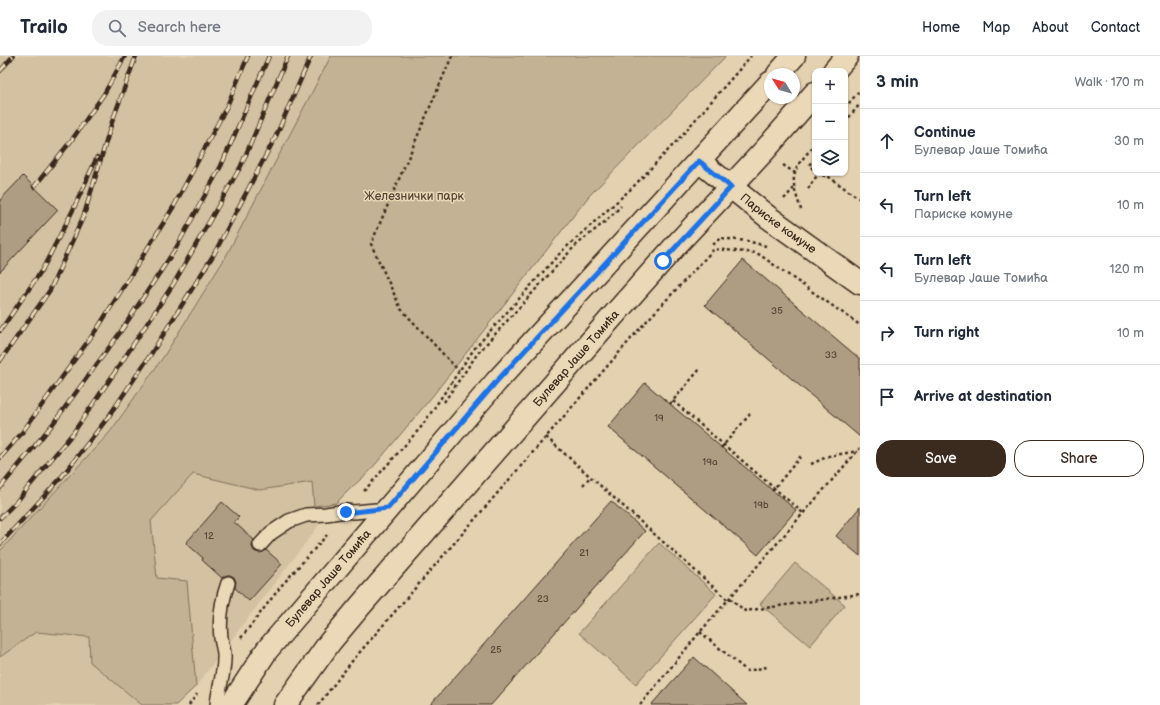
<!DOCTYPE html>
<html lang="en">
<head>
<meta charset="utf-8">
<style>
	:root { --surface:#fff; --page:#f2f2f3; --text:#1f2937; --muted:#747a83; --line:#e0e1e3; --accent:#3b2a1e }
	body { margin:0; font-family:"Balsamiq Sans",sans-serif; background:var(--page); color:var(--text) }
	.controls { position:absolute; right:12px; top:12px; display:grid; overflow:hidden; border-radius:8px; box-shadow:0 1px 3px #0004 }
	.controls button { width:36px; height:36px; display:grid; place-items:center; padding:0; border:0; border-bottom:1px solid var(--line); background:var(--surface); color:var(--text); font:20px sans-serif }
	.compass { position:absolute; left:764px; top:12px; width:36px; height:36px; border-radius:50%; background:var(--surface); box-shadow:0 1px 3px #0004; rotate:307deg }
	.stop { position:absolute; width:12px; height:12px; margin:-9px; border:3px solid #1a73e8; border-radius:50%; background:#fff }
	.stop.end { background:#1a73e8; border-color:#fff; box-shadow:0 1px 4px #0008 }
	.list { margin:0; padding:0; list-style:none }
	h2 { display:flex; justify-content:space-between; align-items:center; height:52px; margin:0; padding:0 16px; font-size:17px }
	h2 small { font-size:13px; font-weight:400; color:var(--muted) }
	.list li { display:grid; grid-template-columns:26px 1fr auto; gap:12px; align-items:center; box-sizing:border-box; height:64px; padding:0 16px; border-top:1px solid var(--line) }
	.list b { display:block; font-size:15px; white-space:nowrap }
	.list p { margin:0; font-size:13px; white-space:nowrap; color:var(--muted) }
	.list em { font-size:13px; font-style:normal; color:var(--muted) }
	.actions { display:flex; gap:8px; padding:12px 16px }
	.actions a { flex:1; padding:9px 0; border:1px solid var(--accent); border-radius:16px; text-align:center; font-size:14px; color:var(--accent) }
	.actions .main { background:var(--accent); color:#fff }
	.icon { flex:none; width:22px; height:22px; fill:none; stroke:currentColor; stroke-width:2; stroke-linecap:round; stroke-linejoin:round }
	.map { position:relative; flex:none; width:860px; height:649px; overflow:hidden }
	header { display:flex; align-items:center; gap:24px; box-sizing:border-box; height:56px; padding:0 20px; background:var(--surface); border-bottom:1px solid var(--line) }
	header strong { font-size:19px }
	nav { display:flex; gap:22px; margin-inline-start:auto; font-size:14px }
	.search { width:280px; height:36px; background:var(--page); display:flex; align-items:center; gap:10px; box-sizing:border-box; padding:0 14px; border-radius:16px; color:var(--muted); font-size:15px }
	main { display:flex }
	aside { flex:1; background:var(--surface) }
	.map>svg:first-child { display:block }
	.built { fill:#d3c1a2 }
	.green { fill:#c4b295; stroke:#806e5a }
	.building { fill:#af9d83; stroke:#3b2a1e }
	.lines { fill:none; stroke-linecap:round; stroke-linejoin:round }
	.service-casing { stroke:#3b2a1e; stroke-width:16 }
	.minor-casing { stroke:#3b2a1e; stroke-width:25 }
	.secondary-casing { stroke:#3b2a1e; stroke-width:25 }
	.path { stroke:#3b2a1e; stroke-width:2.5; stroke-dasharray:3 3; stroke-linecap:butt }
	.service { stroke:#ead8b6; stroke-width:13 }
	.minor { stroke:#ead8b6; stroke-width:22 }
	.secondary { stroke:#ead8b6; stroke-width:22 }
	.rail-casing { stroke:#3b2a1e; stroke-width:4.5 }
	.rail { stroke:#ead8b6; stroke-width:3; stroke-dasharray:9; stroke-linecap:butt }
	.route { stroke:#1a73e8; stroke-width:5 }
	.labels { text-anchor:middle; stroke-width:3; stroke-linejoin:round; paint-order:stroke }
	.number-label { font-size:10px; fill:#584737 }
	.park-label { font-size:12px; fill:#564536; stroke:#ead8b6 }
	.street-label { font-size:12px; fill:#3b2a1e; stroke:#ead8b6 }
</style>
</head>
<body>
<header>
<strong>Trailo</strong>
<div class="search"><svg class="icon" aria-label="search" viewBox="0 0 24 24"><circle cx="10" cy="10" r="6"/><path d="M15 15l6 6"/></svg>Search here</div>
<nav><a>Home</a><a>Map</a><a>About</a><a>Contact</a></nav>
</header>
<main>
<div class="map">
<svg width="860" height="649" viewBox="0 0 860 649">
	<rect width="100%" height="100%" fill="#e3d1b0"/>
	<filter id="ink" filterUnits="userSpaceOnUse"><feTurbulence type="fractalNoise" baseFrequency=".025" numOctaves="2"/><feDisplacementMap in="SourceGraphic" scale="8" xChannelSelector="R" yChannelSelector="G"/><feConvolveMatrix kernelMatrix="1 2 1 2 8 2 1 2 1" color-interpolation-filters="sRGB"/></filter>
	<g filter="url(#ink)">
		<path class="built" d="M 0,0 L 331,0 L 225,202 L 164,300 L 110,376 L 0,495 Z
			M 193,418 L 260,434 L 313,426 L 314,450 L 336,447 L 196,630 L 187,525 L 157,522 L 150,465 Z
			M 36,576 L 89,581 L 90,606 L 142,649 L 0,649 L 0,601 Z"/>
		<path class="green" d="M 331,0 L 726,0 L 589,140 L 431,342 L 369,416 L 351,432 L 336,447 L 314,450 L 312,426 L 260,434 L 193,418 L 151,465 L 157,522 L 187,525 L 196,630 L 176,649 L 142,649 L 90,606 L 89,581 L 36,576 L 0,601 L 0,495 L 110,376 L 164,300 L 225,202 Z
			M 659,487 L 716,538 L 636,628 L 579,577 Z
			M 795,507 L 845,549 L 810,590 L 760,548 Z"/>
		<path class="building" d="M 23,120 L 58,154 L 0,216 L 0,144 Z
			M 743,204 L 860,303 L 860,381 L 705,249 Z
			M 645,327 L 796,454 L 758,499 L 608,371 Z
			M 611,445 L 645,475 L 491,649 L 430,649 Z
			M 222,446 L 239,461 L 234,466 L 254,484 L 252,488 L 252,491 L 254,495 L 259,497 L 263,496 L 266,494 L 282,508 L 249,545 L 235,532 L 236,526 L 234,521 L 230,519 L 227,519 L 222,522 L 202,504 L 203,502 L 186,487 Z
			M 860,451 L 860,500 L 836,480 Z
			M 694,601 L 747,649 L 651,649 Z"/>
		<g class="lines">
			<g class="service-casing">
				<path id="service" d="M 260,489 L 271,477 L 289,465 L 306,459 L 326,458 L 346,455 L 354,456 L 387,453
					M 217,649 C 218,634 224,619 224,603 C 225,596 222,589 221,582 C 219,564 222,544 228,527"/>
			</g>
			<g class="minor-casing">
				<g id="minor">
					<path id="s1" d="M 699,105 L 768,161 L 860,227"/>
				</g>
			</g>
			<g class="secondary-casing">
				<g id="secondary">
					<path d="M 834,15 L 847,0"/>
					<path d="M 778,18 L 794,0"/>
					<path id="s2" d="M 231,649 L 267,594 L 496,326 L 770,27"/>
					<path id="s3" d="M 285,649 L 330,586 L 361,549 L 620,252 L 677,188 L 764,95 L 815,37"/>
				</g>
			</g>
			<path class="path" d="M 452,0 L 371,188 L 401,253 L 459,315
				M 845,52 L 860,34
				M 845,66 L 860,48
				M 815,102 L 809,109 L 815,115
				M 783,109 L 795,117
				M 817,117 L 818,118 L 829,121 L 860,143
				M 808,133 L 818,118
				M 784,143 L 794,132
				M 801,154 C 798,143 791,129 795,117 C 797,107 809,96 815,88
				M 713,189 L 720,182 L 747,185 L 766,190
				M 673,345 L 803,457
				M 444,346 L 478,297 L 574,191 L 607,164 L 621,150
				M 670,348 L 700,313
				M 546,381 L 728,544
				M 721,392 L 751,357
				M 811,408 L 829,400 L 858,395
				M 583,429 L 590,421
				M 364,435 L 422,370 L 474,293 L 561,196 L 632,132 L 675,87 L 751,0
				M 772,435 L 801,400
				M 730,542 L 745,555 L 860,538
				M 700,576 L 747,615 L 767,611
				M 241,582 L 282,529 L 327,479
				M 189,649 L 197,638
				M 318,649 L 353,604 L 643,269 L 714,193 L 757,197 L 860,269
				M 640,649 L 700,576 L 860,392"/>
			<use href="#service" class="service"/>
			<use href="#minor" class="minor"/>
			<use href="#secondary" class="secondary"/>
			<g class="rail-casing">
				<path id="rail" d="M 0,15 L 13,0
					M 34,131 L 71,85 L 104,38 L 125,0
					M 0,275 L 42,214 L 73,154 L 97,101
					M 0,305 L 50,234 L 84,159 L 112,66 L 136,0
					M 0,402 L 21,378 L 99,270 L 174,150 L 227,50 L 248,0
					M 0,432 L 52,369 L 119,278 L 176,192 L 221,110 L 269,0
					M 0,462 L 17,445 L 73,377 L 113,319 L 174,227 L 241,110 L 288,0
					M 0,488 L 60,423 L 109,360 L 151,298 L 214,198 L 276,80 L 311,0"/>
			</g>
			<use href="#rail" class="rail"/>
		</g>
	</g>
	<g class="lines" filter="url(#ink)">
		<path class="route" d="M 346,456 L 354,456 L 388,452 L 496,326 L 699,105 L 731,131 L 663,205"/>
	</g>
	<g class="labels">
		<g class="number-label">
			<text x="777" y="258">35</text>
			<text x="831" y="302">33</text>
			<text x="659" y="365">19</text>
			<text x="710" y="409">19a</text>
			<text x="761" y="452">19b</text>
			<text x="209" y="483">12</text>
			<text x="584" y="500">21</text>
			<text x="543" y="546">23</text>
			<text x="496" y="597">25</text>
		</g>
		<g class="park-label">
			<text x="414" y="144">Железнички парк</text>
		</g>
		<g class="street-label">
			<text dy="4" stroke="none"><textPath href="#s1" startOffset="101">Париске комуне</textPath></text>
			<text dy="4" stroke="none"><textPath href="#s3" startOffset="453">Булевар Јаше Томића</textPath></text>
			<text dy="4" stroke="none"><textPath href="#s2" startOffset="160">Булевар Јаше Томића</textPath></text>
		</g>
	</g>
</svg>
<div class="controls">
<button>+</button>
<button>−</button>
<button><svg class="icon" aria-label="layers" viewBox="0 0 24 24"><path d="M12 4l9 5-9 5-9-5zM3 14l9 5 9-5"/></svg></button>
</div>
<svg class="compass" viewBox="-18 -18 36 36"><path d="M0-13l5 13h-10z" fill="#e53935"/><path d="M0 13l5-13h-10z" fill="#747a83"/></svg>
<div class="stop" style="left:663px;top:205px"></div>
<div class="stop end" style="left:346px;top:456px"></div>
</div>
<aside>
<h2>3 min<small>Walk · 170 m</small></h2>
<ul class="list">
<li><svg class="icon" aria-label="ahead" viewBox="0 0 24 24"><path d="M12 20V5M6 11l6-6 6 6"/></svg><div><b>Continue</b><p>Булевар Јаше Томића</p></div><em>30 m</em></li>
<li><svg class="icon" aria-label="left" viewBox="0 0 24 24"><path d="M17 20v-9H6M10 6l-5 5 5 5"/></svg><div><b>Turn left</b><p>Париске комуне</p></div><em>10 m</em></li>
<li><svg class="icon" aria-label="left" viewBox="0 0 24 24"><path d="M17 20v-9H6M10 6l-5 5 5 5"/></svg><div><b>Turn left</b><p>Булевар Јаше Томића</p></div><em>120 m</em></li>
<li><svg class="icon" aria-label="right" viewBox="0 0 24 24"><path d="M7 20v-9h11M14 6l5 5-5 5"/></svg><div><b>Turn right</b></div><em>10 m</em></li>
<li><svg class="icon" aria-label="arrive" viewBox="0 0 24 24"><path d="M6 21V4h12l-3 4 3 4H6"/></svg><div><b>Arrive at destination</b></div></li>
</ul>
<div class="actions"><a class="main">Save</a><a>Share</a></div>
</aside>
</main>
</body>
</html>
